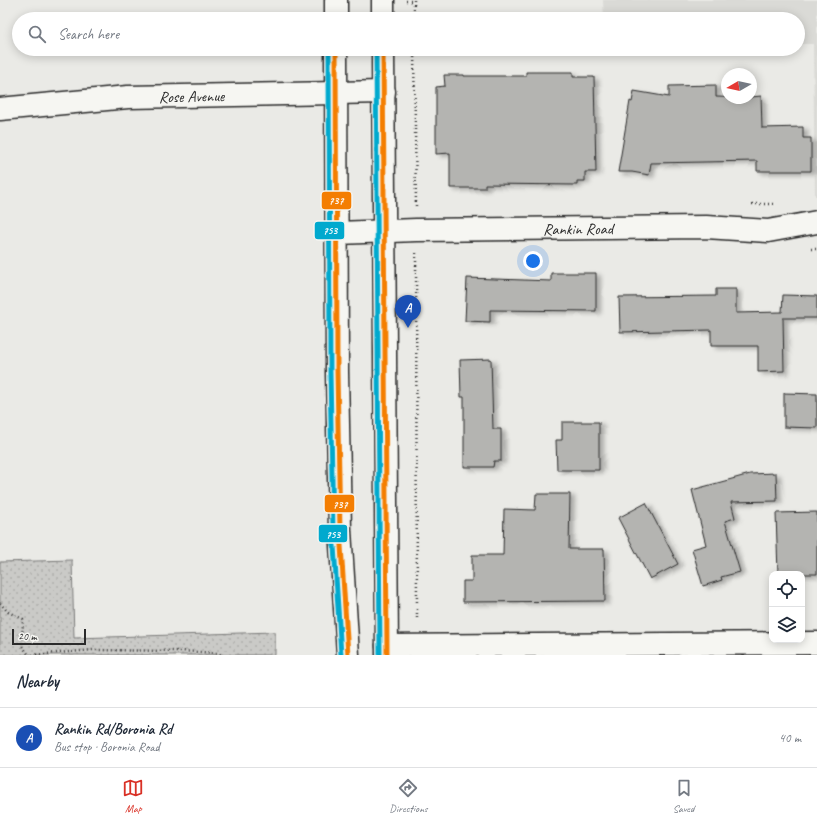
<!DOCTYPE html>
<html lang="en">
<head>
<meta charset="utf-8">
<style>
	:root { --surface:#fff; --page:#f6f6f7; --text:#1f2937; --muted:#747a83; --line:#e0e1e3; --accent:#d93025 }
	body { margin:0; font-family:Caveat,sans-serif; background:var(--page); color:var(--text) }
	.controls { position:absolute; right:12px; bottom:12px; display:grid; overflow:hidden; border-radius:8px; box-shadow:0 2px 10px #0003 }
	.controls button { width:36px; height:36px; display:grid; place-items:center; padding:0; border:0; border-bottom:1px solid var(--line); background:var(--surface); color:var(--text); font:20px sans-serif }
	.compass { position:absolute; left:721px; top:68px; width:36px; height:36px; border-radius:50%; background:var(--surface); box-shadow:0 2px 10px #0003; rotate:261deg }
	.scale { position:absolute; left:12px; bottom:10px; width:74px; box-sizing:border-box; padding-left:4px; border:2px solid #2b2b2b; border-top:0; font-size:11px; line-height:14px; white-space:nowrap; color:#2b2b2b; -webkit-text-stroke:3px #f6f6f2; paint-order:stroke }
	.you { position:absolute; left:533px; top:261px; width:14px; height:14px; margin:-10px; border:3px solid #fff; border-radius:50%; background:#1a73e8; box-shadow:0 0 0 6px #1a73e833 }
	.badge { display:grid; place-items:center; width:26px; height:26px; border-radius:50%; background:var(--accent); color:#fff; font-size:13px; font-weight:700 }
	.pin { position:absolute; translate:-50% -33px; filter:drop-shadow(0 1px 2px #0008) }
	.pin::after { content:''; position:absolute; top:21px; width:14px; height:12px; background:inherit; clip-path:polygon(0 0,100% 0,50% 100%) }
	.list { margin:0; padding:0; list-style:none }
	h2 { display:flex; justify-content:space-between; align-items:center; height:52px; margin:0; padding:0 16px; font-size:17px }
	h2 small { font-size:13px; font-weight:400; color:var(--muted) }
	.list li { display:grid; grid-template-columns:26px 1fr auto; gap:12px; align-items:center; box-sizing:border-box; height:60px; padding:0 16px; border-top:1px solid var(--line) }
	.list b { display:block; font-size:15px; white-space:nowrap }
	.list p { margin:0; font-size:13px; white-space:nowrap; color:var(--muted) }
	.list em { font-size:13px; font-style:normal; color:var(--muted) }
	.icon { flex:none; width:22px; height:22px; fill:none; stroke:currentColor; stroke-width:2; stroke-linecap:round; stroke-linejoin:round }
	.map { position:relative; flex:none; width:817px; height:655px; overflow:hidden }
	.search { position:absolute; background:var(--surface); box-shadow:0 2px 10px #0003; left:12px; right:12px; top:12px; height:44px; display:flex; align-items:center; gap:10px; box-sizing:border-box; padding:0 14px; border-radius:22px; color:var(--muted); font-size:15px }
	.sheet { height:112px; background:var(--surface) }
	nav { display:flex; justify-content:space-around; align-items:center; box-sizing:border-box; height:56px; border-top:1px solid var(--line); background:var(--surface); font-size:11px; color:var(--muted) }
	nav a { display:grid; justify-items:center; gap:2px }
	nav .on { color:var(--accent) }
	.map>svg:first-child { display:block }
	.built { fill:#dadad6 }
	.park { fill:url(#park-dots); stroke:#7a7a79 }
	.building { fill:#b4b4b1; stroke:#2b2b2b; filter:url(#shadow) }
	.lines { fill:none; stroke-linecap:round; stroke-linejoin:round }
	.minor-casing { stroke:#2b2b2b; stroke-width:25 }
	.major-casing { stroke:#2b2b2b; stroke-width:25 }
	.path { stroke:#2b2b2b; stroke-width:2.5; stroke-dasharray:1 3; stroke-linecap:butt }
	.minor { stroke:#f6f6f2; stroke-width:22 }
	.major { stroke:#f6f6f2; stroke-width:22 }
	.bus-1-casing { stroke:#f6f6f2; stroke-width:8 }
	.bus-2-casing { stroke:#f6f6f2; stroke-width:8 }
	.bus-1 { stroke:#f47e02; stroke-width:5 }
	.bus-2 { stroke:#00a9ce; stroke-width:5 }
	.labels { text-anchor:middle; stroke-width:4; stroke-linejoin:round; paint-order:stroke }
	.street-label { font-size:16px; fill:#2b2b2b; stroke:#f6f6f2 }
	.line-badge { stroke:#f6f6f2; stroke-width:1.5 }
	.badge-label { font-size:11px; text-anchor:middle; font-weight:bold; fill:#fff }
</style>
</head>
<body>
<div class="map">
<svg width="817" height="655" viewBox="0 0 817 655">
	<defs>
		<pattern id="park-dots" width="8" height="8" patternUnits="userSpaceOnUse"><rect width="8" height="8" fill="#cacac7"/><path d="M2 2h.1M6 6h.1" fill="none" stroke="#aeaeab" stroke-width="1.8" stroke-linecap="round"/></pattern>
		<filter id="shadow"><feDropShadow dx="4.5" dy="2.5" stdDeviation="2" flood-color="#0004"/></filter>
	</defs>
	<rect width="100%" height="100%" fill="#eaeae6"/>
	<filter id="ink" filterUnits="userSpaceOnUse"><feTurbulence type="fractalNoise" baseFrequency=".025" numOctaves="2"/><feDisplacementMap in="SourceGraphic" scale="8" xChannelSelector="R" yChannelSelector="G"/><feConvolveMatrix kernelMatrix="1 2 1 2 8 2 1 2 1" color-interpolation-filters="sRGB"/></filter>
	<g filter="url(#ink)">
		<path class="built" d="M 603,0 L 817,0 L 817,196 L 815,196 L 813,44 L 798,44 L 798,19 L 604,19 Z"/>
		<path class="park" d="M 72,560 L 74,638 L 275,632 L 275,655 L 0,655 L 0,562 Z"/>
		<path class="building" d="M 526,72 L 573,72 L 573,77 L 594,77 L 596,172 L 585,172 L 585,181 L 577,181 L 577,185 L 485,184 L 485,188 L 450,188 L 450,153 L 436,154 L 436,87 L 445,86 L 444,75 L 464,75 L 464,76 L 526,76 Z
			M 716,85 L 716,97 L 751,98 L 751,97 L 761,96 L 762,128 L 803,127 L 803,138 L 811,138 L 811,171 L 757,171 L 757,161 L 651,163 L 649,175 L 632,172 L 618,172 L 630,101 L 632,102 L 634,91 L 669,97 L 669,86 Z
			M 551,273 L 596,273 L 596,311 L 490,310 L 490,322 L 465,321 L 467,278 L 551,281 Z
			M 716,289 L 736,289 L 736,313 L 782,312 L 783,295 L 817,296 L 817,318 L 783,318 L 784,371 L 758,372 L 758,346 L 711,346 L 711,330 L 620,332 L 619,297 L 716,296 Z
			M 491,359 L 493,429 L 501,429 L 501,461 L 494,461 L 493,467 L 464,467 L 464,397 L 461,397 L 460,360 Z
			M 784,393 L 817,394 L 817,428 L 784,427 Z
			M 562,422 L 599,422 L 599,470 L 557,470 L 556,440 L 562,440 Z
			M 776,473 L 777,501 L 731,502 L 735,518 L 725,521 L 740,572 L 721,577 L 722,580 L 703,586 L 692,549 L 706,545 L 692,490 L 750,474 Z
			M 536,494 L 570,494 L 569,549 L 604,549 L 605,601 L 463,602 L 463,581 L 472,581 L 472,555 L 503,555 L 504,509 L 535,510 Z
			M 646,503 L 678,564 L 650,579 L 618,518 Z
			M 817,512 L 817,574 L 778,574 L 776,513 Z"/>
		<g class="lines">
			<g class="minor-casing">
				<g id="minor">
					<path id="s1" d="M 0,109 L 128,97 L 384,92"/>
					<path id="s2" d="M 338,233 L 416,230 L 706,227 L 768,231 L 817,222"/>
					<path d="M 387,646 L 817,643"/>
				</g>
			</g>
			<g class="major-casing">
				<path id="major" d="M 336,0 L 336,19
					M 383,19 L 383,0
					M 336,49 L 337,372 L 340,530 L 348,655
					M 383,49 L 387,655"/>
			</g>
			<path class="path" d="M 414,0 L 414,19
				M 406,1 L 414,1
				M 414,49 L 416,206
				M 752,204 L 773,204
				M 811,249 L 817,249
				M 416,253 L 417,621
				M 0,603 L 8,612 L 23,619 L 22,646 L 29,655
				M 32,655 L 93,650 L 181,651 L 217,653 L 222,655"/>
			<use href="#minor" class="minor"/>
			<use href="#major" class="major"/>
			<g class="bus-1-casing">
				<path id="bus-1" d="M 336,49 L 337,372 L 340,530 L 348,655
					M 383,49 L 387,655"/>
			</g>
			<g class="bus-2-casing">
				<path id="bus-2" d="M 329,49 L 330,372 L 333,530 L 341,655
					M 376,49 L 380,655"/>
			</g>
			<use href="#bus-1" class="bus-1"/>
			<use href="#bus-2" class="bus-2"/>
		</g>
	</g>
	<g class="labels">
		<g class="street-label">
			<text dy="6" stroke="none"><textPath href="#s1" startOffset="192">Rose Avenue</textPath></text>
			<text dy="6" stroke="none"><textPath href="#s2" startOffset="240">Rankin Road</textPath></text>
		</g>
	</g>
	<g class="line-badge">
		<rect x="321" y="191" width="31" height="19" rx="4" fill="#f47e02"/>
		<rect x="314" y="221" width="31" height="19" rx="4" fill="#00a9ce"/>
		<rect x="324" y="494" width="31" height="19" rx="4" fill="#f47e02"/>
		<rect x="318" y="524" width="30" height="19" rx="4" fill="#00a9ce"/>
	</g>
	<g class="badge-label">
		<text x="336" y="204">737</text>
		<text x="330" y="234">753</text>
		<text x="340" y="508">737</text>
		<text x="333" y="538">753</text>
	</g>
</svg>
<div class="controls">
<button><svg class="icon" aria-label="locate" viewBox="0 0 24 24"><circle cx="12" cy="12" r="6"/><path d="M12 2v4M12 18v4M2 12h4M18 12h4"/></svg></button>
<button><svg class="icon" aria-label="layers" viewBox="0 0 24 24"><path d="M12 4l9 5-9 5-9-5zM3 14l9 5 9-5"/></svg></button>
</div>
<svg class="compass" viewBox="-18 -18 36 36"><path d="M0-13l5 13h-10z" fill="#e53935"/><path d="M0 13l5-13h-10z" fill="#747a83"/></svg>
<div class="scale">20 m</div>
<div class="you"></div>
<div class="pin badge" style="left:408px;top:328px;background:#1a4fb4">A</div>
<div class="search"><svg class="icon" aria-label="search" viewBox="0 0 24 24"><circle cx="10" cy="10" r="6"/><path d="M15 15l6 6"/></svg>Search here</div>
</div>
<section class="sheet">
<h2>Nearby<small></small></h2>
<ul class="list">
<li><span class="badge" style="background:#1a4fb4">A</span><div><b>Rankin Rd/Boronia Rd</b><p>Bus stop · Boronia Road</p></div><em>40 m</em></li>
</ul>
</section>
<nav>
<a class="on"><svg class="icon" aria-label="map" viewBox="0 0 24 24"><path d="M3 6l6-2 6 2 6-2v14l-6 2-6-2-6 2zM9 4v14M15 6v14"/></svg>Map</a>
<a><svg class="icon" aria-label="directions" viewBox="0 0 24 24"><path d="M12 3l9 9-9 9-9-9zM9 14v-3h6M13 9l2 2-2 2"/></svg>Directions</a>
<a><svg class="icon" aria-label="saved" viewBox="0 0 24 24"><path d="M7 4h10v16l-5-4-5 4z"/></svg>Saved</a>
</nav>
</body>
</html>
